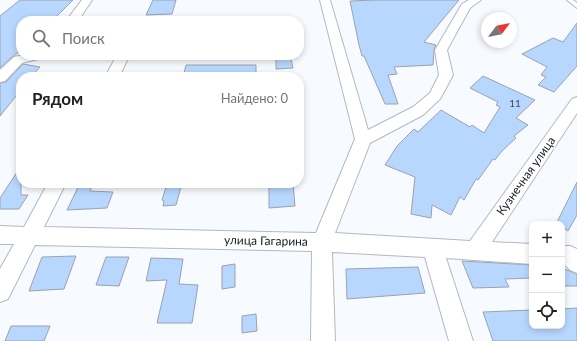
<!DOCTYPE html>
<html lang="ru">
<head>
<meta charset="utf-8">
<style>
	:root { --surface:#fff; --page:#f2f2f2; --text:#222; --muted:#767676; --line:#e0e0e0 }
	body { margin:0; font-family:Lato,sans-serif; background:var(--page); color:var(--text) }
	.controls { position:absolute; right:12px; bottom:12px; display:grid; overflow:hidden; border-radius:8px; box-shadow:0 2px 6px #0003 }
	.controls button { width:36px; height:36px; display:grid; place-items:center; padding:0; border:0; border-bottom:1px solid var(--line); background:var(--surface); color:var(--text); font:20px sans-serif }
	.compass { position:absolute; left:481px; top:12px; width:36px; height:36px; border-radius:50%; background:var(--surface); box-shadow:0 2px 6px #0003; rotate:58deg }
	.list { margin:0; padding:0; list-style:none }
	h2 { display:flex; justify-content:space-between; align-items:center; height:52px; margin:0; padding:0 16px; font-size:17px }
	h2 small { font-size:13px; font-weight:400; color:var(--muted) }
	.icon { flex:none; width:22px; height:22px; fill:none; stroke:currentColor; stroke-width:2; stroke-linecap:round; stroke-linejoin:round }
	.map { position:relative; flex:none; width:577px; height:341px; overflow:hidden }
	.search { position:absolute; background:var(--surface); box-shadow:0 2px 6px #0003; left:16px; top:16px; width:288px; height:44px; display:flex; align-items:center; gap:10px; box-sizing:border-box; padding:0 14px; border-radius:16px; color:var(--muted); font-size:15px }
	.panel { position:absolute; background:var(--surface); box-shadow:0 2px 6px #0003; left:16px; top:72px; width:288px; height:116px; border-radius:16px }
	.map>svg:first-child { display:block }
	.building { fill:#b8d7fe; stroke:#9ca2ab }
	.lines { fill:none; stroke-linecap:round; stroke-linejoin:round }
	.service-casing { stroke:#b2b9c2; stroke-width:2 }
	.minor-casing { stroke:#b2b9c2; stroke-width:2 }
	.service { fill:#fff; fill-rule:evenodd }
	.minor { fill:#fff; fill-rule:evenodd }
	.labels { text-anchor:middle; stroke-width:3; stroke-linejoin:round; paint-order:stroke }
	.number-label { font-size:10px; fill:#414a57 }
	.street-label { font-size:12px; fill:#191b1f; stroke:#fff }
</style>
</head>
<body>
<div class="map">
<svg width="577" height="341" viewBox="0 0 577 341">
	<rect width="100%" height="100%" fill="#f7fafe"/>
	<path class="building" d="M 20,0 L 73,0 L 52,21 L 21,21 L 21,51 L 13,56 L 0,68 L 0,16 Z
		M 153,0 L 176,0 L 172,14 L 146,15 Z
		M 375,0 L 459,0 L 424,42 L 436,45 L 434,50 L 433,65 L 394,67 L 397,74 L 388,75 L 398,104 L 385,104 L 364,56 L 362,56 L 359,45 L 350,1 Z
		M 577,23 L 577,66 L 554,92 L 538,85 L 546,77 L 541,75 L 547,67 L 522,54 L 553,38 L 563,42 Z
		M 276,55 L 290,55 L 293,68 L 276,69 Z
		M 23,64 L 40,67 L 31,77 L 21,77 L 21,90 L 0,116 L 0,83 L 6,82 Z
		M 186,65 L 256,65 L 256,76 L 183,77 Z
		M 483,76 L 535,100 L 516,118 L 528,125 L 514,136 L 516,138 L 501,152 L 495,160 L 493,159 L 478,180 L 476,179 L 464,200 L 460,197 L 451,215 L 432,205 L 431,218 L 411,214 L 415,177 L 385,165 L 397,146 L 414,129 L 418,132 L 441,110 L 470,127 L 472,125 L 484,133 L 500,107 L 496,105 L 498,102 L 470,88 Z
		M 21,166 L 21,195 L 28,195 L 19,209 L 0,209 L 0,198 Z
		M 577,182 L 577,215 L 568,231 L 562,227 L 562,224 L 556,224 Z
		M 80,183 L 93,183 L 90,191 L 113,192 L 107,208 L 67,210 Z
		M 269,183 L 293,183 L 295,206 L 269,208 Z
		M 166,187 L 181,187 L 176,205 L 163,206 L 164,201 L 162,200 Z
		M 76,256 L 64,289 L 29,291 L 42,257 Z
		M 106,257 L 129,257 L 119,286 L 96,285 Z
		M 151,258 L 183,259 L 179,284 L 198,285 L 192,323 L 157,323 L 167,280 L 146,281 Z
		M 462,261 L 532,265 L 532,278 L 505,279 L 509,287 L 473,288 Z
		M 235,264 L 235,287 L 222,289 L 222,266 Z
		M 418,267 L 425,293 L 347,299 L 346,269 Z
		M 562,268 L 577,274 L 577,286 L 562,286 Z
		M 577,308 L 577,341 L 493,341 L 483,312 L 532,310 L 532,326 L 562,326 L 562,309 Z
		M 256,314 L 257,331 L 242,333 L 242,316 Z
		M 11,326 L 50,326 L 44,341 L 5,341 Z"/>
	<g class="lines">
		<g class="service-casing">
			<path id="service" d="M 567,0 L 573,0 L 577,3 L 577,8 Z
				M 101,55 L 189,55 L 189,56 L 186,58 L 104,57 Z"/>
		</g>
		<g class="minor-casing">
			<path id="minor" d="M 82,0 L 92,0 L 78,21 L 66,21 Z
				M 320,0 L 330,0 L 368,130 L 413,107 L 430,93 L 439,75 L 435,50 L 462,4 L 469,0 L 481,0 L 470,8 L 447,50 L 453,75 L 440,99 L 423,115 L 370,143 L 335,233 L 470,241 L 572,99 L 577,97 L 577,113 L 492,242 L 532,244 L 532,264 L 446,258 L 473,341 L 449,341 L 425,257 L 332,252 L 335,341 L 311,341 L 312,251 L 35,245 L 8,299 L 0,302 L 0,269 L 14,244 L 0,244 L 0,226 L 24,227 L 48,183 L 66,183 L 44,227 L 316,233 L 355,139 Z
				M 23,55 L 44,55 L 42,58 L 22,63 L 5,81 L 0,82 L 0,70 L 14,57 Z
				M 117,55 L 129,56 L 119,77 L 105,77 Z
				M 562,246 L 570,246 L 577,249 L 577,273 L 570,270 L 566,266 L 562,266 Z"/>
		</g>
		<use href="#service" class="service"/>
		<use href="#minor" class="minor"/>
	</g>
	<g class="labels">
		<g class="number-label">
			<text x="515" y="107">11</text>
		</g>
		<g class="street-label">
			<text transform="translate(526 176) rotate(-55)" y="4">Кузнечная улица</text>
			<text transform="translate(266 241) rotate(1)" y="4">улица Гагарина</text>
		</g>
	</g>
</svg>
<div class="controls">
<button>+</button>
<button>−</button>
<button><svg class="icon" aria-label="locate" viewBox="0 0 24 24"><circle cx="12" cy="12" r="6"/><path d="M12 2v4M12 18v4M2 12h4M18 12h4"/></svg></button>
</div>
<svg class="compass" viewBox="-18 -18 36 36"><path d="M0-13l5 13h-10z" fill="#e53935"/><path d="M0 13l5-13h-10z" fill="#767676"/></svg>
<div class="search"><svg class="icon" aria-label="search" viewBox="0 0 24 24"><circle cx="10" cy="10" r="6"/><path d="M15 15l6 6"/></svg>Поиск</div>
<section class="panel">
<h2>Рядом<small>Найдено: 0</small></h2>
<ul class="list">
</ul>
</section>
</div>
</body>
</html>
